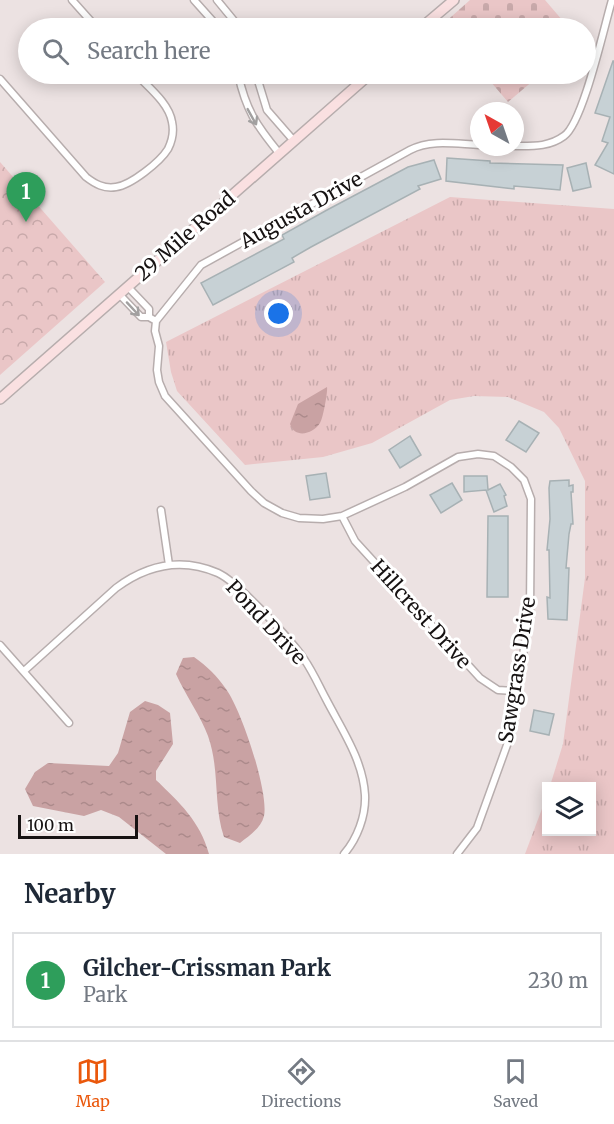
<!DOCTYPE html>
<html lang="en">
<head>
<meta charset="utf-8">
<style>
	:root { --surface:#fff; --page:#f6f6f7; --text:#1f2937; --muted:#747a83; --line:#e0e1e3; --accent:#ea580c }
	body { margin:0; font-family:Merriweather,serif; background:var(--page); color:var(--text) }
	.controls { position:absolute; right:18px; bottom:18px; display:grid; overflow:hidden; border-radius:0px; box-shadow:0 3px 15px #0003 }
	.controls button { width:54px; height:54px; display:grid; place-items:center; padding:0; border:0; border-bottom:2px solid var(--line); background:var(--surface); color:var(--text); font:30px sans-serif }
	.compass { position:absolute; left:470px; top:102px; width:54px; height:54px; border-radius:50%; background:var(--surface); box-shadow:0 3px 15px #0003; rotate:320deg }
	.scale { position:absolute; left:18px; bottom:15px; width:120px; box-sizing:border-box; padding-left:6px; border:3px solid #161212; border-top:0; font-size:16px; line-height:21px; white-space:nowrap; color:#161212; -webkit-text-stroke:4px #fff; paint-order:stroke }
	.you { position:absolute; left:279px; top:314px; width:21px; height:21px; margin:-15px; border:4px solid #fff; border-radius:50%; background:#1a73e8; box-shadow:0 0 0 9px #1a73e833 }
	.badge { display:grid; place-items:center; width:39px; height:39px; border-radius:50%; background:var(--accent); color:#fff; font-size:20px; font-weight:700 }
	.pin { position:absolute; translate:-50% -50px; filter:drop-shadow(0 2px 3px #0008) }
	.pin::after { content:''; position:absolute; top:32px; width:21px; height:18px; background:inherit; clip-path:polygon(0 0,100% 0,50% 100%) }
	.list { margin:0; padding:0; list-style:none }
	h2 { display:flex; justify-content:space-between; align-items:center; height:78px; margin:0; padding:0 24px; font-size:26px }
	h2 small { font-size:20px; font-weight:400; color:var(--muted) }
	.list li { display:grid; grid-template-columns:39px 1fr auto; gap:18px; align-items:center; box-sizing:border-box; height:96px; margin:0 12px 12px; padding:0 12px; border:2px solid var(--line); border-radius:0px }
	.list b { display:block; font-size:22px; white-space:nowrap }
	.list p { margin:0; font-size:20px; white-space:nowrap; color:var(--muted) }
	.list em { font-size:20px; font-style:normal; color:var(--muted) }
	.icon { flex:none; width:33px; height:33px; fill:none; stroke:currentColor; stroke-width:2; stroke-linecap:round; stroke-linejoin:round }
	.map { position:relative; flex:none; width:614px; height:854px; overflow:hidden }
	.search { position:absolute; background:var(--surface); box-shadow:0 3px 15px #0003; left:18px; right:18px; top:18px; height:66px; display:flex; align-items:center; gap:15px; box-sizing:border-box; padding:0 21px; border-radius:33px; color:var(--muted); font-size:22px }
	.sheet { height:186px; background:var(--surface) }
	nav { display:flex; justify-content:space-around; align-items:center; box-sizing:border-box; height:84px; border-top:2px solid var(--line); background:var(--surface); font-size:16px; color:var(--muted) }
	nav a { display:grid; justify-items:center; gap:3px }
	nav .on { color:var(--accent) }
	.map>svg:first-child { display:block }
	.grass { fill:url(#grass-tufts) }
	.cemetery { fill:url(#cemetery-stones) }
	.park { fill:url(#park-crowns) }
	.water { fill:url(#water-ripples) }
	.building { fill:#c7d1d5; stroke:#a7b1b4; stroke-width:1.5 }
	.lines { fill:none; stroke-linecap:round; stroke-linejoin:round }
	.street-casing { stroke:#b7adad; stroke-width:9 }
	.secondary-casing { stroke:#b7adad; stroke-width:12 }
	.street { stroke:#fff; stroke-width:6 }
	.secondary { stroke:#fae0e1; stroke-width:9 }
	.oneway { stroke:#a2a0a0 }
	.labels { text-anchor:middle; stroke-width:6; stroke-linejoin:round; paint-order:stroke }
	.street-label { font-size:20px; fill:#161212; stroke:#fff }
</style>
</head>
<body>
<div class="map">
<svg width="614" height="854" viewBox="0 0 614 854">
	<defs>
		<pattern id="grass-tufts" width="24" height="20" patternUnits="userSpaceOnUse" patternTransform="scale(1.5)"><rect width="24" height="20" fill="#eac6c7"/><path d="M3 7l-1-3M5 7V3M7 7l1-3M15 17l-1-3M17 17v-4M19 17l1-3" fill="none" stroke="#c8a9aa"/></pattern>
		<pattern id="cemetery-stones" width="16" height="16" patternUnits="userSpaceOnUse" patternTransform="scale(1.5)"><rect width="16" height="16" fill="#eac6c7"/><path d="M2 7V4a2 2 0 0 1 4 0v3zM10 15v-3a2 2 0 0 1 4 0v3z" fill="#c8a9aa"/></pattern>
		<pattern id="park-crowns" width="20" height="18" patternUnits="userSpaceOnUse" patternTransform="scale(1.5)"><rect width="20" height="18" fill="#eac6c7"/><path d="M2 6a3 3 0 1 1 6 0M12 15a3 3 0 1 1 6 0" fill="none" stroke="#c8a9aa"/></pattern>
		<pattern id="water-ripples" width="26" height="14" patternUnits="userSpaceOnUse" patternTransform="scale(1.5)"><rect width="26" height="14" fill="#c9a2a3"/><path d="M2 4q2-2 4 0t4 0M15 11q2-2 4 0t4 0" fill="none" stroke="#ac8a8b"/></pattern>
	</defs>
	<rect width="100%" height="100%" fill="#ece2e2"/>
	<path class="grass" d="M 450,197 L 614,209 L 614,854 L 525,854 L 546,798 L 546,832 L 592,832 L 592,786 L 550,786 L 563,744 L 585,578 L 585,481 L 559,428 L 544,412 L 508,397 L 474,396 L 450,400 L 372,443 L 323,457 L 245,465 L 177,391 L 171,372 L 166,342 Z"/>
	<path class="cemetery" d="M 470,0 L 545,0 L 569,28 L 445,28 L 442,25 Z
		M 484,74 L 541,74 L 508,102 Z"/>
	<path class="park" d="M 0,162 L 105,282 L 0,375 Z"/>
	<path class="water" d="M 327,387 C 328,391 323,419 320,423 C 313,434 295,439 290,424 L 298,404 Z
		M 194,657 C 207,666 217,676 226,689 C 241,709 269,792 264,816 C 261,828 249,836 240,843 L 224,837 C 213,805 220,769 208,736 C 201,717 185,694 176,674 L 183,658 Z
		M 145,701 L 158,705 L 170,713 L 173,744 L 156,771 L 156,780 C 179,802 200,821 209,854 L 166,854 L 119,817 L 101,810 L 84,816 L 33,806 L 25,789 L 35,772 L 48,763 L 109,766 L 118,753 L 130,712 Z"/>
	<path class="building" d="M 613,61 L 614,61 L 614,174 L 595,165 L 608,143 L 602,141 L 610,117 L 595,113 Z
		M 447,158 L 490,161 L 490,163 L 563,165 L 560,190 L 514,186 L 514,189 L 446,181 Z
		M 434,160 L 441,179 L 418,186 L 420,189 L 311,247 L 292,258 L 294,262 L 213,305 L 201,283 L 284,239 L 282,235 L 327,210 L 408,167 Z
		M 586,163 L 591,187 L 573,191 L 567,168 Z
		M 519,421 L 539,433 L 526,452 L 506,440 Z
		M 410,436 L 421,455 L 400,468 L 389,450 Z
		M 326,473 L 330,497 L 310,500 L 306,476 Z
		M 464,476 L 487,476 L 488,490 L 500,484 L 506,495 L 504,496 L 507,506 L 494,512 L 486,490 L 464,492 Z
		M 569,480 L 569,486 L 573,485 L 573,492 L 571,492 L 573,524 L 571,524 L 569,534 L 566,568 L 569,568 L 567,620 L 548,619 L 547,597 L 550,598 L 549,550 L 547,550 L 550,519 L 549,488 L 550,481 Z
		M 452,483 L 462,500 L 441,513 L 430,495 Z
		M 488,516 L 508,516 L 508,597 L 487,597 Z
		M 534,710 L 554,714 L 549,735 L 530,731 Z"/>
	<g class="lines">
		<g class="street-casing">
			<path id="street" d="M 72,0 L 97,28
				M 194,0 L 219,28
				M 217,0 L 240,28
				M 238,74 C 246,110 256,125 279,153
				M 256,74 L 267,110 L 294,141
				M 0,79 L 86,177 C 95,184 104,189 116,187 C 131,185 160,162 168,149 C 172,141 174,131 172,122 C 169,103 148,87 136,74
				M 515,146 C 533,146 549,147 564,136 C 583,123 604,27 612,0
				M 128,287 L 149,309 L 149,317
				M 119,294 L 141,317 L 149,317 L 156,321
				M 156,321 L 155,331 L 159,346 L 157,370 L 159,382 L 165,396 L 251,491 L 264,503 L 282,513 L 299,518 L 323,519 L 342,516 L 405,487 L 458,457 L 478,454 L 494,456 L 511,467 L 524,480 L 531,499 L 530,609 L 511,734 L 477,828 L 457,854
				M 156,321 L 201,265 L 410,150 C 431,139 456,144 479,145
				M 161,510 L 169,565
				M 342,516 L 355,541 L 480,678 L 498,690 L 516,691
				M 0,645 L 69,723
				M 24,671 L 116,588 C 147,565 181,557 218,573 C 238,582 291,640 304,659 C 313,672 319,686 326,699 C 342,730 363,760 365,795 C 366,816 357,839 344,854"/>
		</g>
		<g class="secondary-casing">
			<path id="secondary" d="M 421,28 L 454,0
				M 0,399 L 370,74"/>
		</g>
		<use href="#street" class="street"/>
		<use href="#secondary" class="secondary"/>
	</g>
	<defs><path id="oneway-shaft" d="M-6 0H5M1.5-3L5.5 0L1.5 3" fill="none" stroke-width="1.6" stroke-linecap="round" stroke-linejoin="round" transform="scale(1.5)"/></defs>
	<g class="oneway">
		<use href="#oneway-shaft" transform="translate(252 117) rotate(61)"/>
		<use href="#oneway-shaft" transform="translate(133 309) rotate(47)"/>
	</g>
	<g class="labels">
		<g class="street-label">
			<text transform="translate(301 210) rotate(-29)" y="7">Augusta Drive</text>
			<text transform="translate(185 236) rotate(-41)" y="7">29 Mile Road</text>
			<text transform="translate(421 614) rotate(48)" y="7">Hillcrest Drive</text>
			<text transform="translate(266 622) rotate(47)" y="7">Pond Drive</text>
			<text transform="translate(517 670) rotate(-81)" y="7">Sawgrass Drive</text>
		</g>
	</g>
</svg>
<div class="controls">
<button><svg class="icon" aria-label="layers" viewBox="0 0 24 24"><path d="M12 4l9 5-9 5-9-5zM3 14l9 5 9-5"/></svg></button>
</div>
<svg class="compass" viewBox="-18 -18 36 36"><path d="M0-13l5 13h-10z" fill="#e53935"/><path d="M0 13l5-13h-10z" fill="#747a83"/></svg>
<div class="scale">100 m</div>
<div class="you"></div>
<div class="pin badge" style="left:26px;top:222px;background:#2e9e5b">1</div>
<div class="search"><svg class="icon" aria-label="search" viewBox="0 0 24 24"><circle cx="10" cy="10" r="6"/><path d="M15 15l6 6"/></svg>Search here</div>
</div>
<section class="sheet">
<h2>Nearby<small></small></h2>
<ul class="list">
<li><span class="badge" style="background:#2e9e5b">1</span><div><b>Gilcher-Crissman Park</b><p>Park</p></div><em>230 m</em></li>
</ul>
</section>
<nav>
<a class="on"><svg class="icon" aria-label="map" viewBox="0 0 24 24"><path d="M3 6l6-2 6 2 6-2v14l-6 2-6-2-6 2zM9 4v14M15 6v14"/></svg>Map</a>
<a><svg class="icon" aria-label="directions" viewBox="0 0 24 24"><path d="M12 3l9 9-9 9-9-9zM9 14v-3h6M13 9l2 2-2 2"/></svg>Directions</a>
<a><svg class="icon" aria-label="saved" viewBox="0 0 24 24"><path d="M7 4h10v16l-5-4-5 4z"/></svg>Saved</a>
</nav>
</body>
</html>
